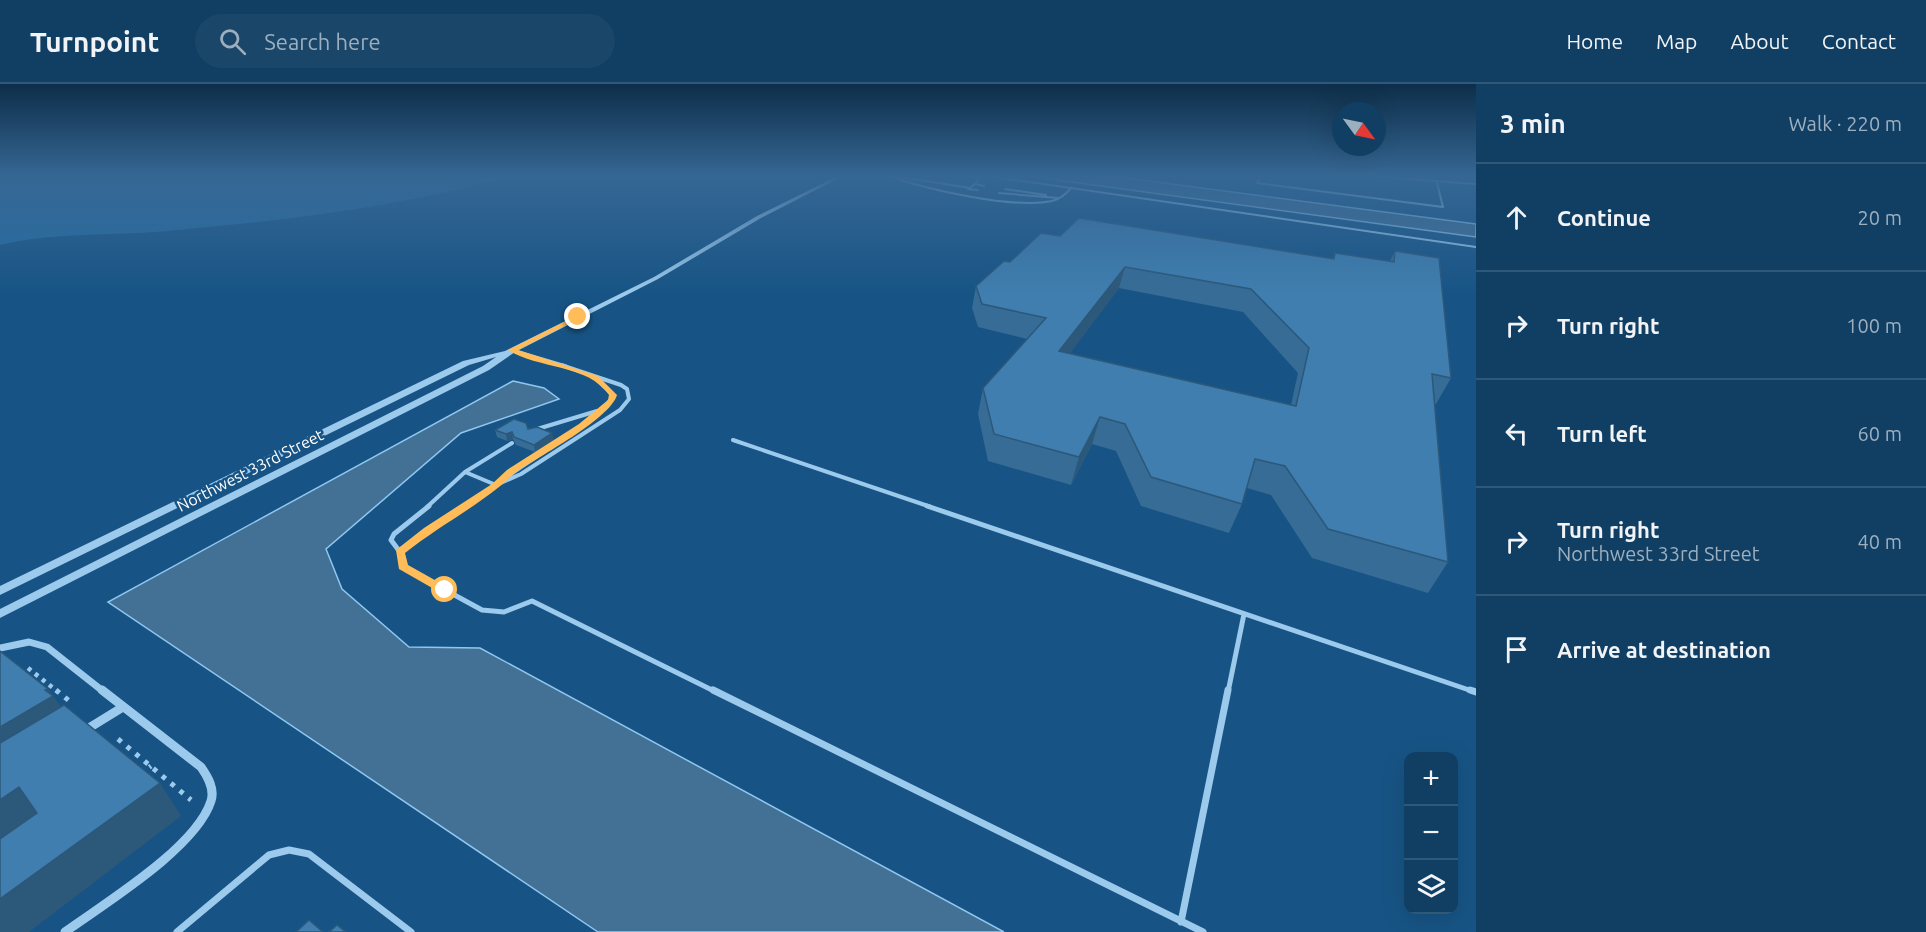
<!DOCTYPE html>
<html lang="en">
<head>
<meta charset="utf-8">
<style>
	:root { --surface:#113f64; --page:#1a466a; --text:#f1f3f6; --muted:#9cafbf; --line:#305878 }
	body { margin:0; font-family:Ubuntu,sans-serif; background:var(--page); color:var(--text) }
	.controls { position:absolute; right:18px; bottom:18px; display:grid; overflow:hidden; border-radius:12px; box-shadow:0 6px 24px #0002 }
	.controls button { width:54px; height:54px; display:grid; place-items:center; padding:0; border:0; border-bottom:2px solid var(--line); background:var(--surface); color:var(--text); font:30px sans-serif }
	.compass { position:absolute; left:1332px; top:18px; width:54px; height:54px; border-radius:50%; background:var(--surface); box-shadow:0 6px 24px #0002; rotate:123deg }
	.stop { position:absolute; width:18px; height:18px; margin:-14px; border:4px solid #ffbc58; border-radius:50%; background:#fff }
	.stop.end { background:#ffbc58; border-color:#fff; box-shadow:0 2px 6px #0008 }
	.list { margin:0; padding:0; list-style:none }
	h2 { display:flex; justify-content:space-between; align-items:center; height:78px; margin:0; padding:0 24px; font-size:26px }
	h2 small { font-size:20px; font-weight:400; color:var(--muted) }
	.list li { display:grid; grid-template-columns:39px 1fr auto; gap:18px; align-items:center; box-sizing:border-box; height:108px; padding:0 24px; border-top:2px solid var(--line) }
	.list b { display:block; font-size:22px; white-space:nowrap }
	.list p { margin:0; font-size:20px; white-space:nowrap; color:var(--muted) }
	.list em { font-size:20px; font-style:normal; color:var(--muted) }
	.icon { flex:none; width:33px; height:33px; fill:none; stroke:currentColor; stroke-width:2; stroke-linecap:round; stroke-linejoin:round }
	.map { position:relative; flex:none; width:1476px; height:848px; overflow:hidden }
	header { display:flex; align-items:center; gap:36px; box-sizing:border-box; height:84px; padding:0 30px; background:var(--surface); border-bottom:2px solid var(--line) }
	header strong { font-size:28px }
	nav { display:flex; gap:33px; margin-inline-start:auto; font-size:21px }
	.search { width:420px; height:54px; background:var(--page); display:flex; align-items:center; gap:15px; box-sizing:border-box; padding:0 21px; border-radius:33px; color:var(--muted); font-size:22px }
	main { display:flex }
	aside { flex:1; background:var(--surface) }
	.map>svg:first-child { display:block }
	.green { fill:#256ca3 }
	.water { fill:#437095; stroke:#8ec7f0; stroke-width:1.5 }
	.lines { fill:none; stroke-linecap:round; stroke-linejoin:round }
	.path-far1 { stroke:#9ccaed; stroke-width:4.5; stroke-dasharray:4 5; stroke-linecap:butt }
	.path { stroke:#9ccaed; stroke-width:5; stroke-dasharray:4.5 7; stroke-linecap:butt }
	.service-far4 { stroke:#9ccaed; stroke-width:2 }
	.service-far3 { stroke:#9ccaed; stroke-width:3 }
	.service-far2 { stroke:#9ccaed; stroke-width:4 }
	.service-far1 { stroke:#9ccaed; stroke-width:5 }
	.service { stroke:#9ccaed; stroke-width:7 }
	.minor-far1 { stroke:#9ccaed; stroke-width:7 }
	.minor { stroke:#9ccaed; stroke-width:9 }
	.tertiary { fill:#9ccaed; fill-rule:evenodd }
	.wall { fill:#366c96; fill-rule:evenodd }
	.shaded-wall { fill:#2c587a }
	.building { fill:#3f7eaf; stroke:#2c587a; stroke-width:1.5; fill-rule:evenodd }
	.route { fill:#ffbc58 }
	.labels { text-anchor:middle; stroke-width:5; stroke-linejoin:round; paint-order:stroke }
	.street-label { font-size:16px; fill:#fff; stroke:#175485 }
</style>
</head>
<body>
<header>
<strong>Turnpoint</strong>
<div class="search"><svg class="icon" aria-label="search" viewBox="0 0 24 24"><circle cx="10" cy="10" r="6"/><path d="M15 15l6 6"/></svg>Search here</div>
<nav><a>Home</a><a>Map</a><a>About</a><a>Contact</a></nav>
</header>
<main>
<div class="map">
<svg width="1476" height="848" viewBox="0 0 1476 848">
	<rect width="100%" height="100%" fill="#175485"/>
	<path class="green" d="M 0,92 L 511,92 C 399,123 283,137 168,147 C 113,152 54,148 0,161 Z"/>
	<path class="water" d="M 1027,92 L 1111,92 L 1476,140 L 1476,153 Z
		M 513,297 L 544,304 L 559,315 L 461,349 L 326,465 L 342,505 L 409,563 L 480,564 L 1004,848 L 598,848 L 108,518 Z"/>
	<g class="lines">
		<path class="path-far1" d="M 28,584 L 58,608"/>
		<path class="path" d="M 56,606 L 73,620
			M 118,655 L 191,716
			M 140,690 L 151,682"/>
		<path class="service-far4" d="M 889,92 C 928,106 1013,125 1052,117 C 1060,115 1066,110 1071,104
			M 894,92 L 970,104 L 978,97 L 978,92
			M 988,92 L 1476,163
			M 1260,92 L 1257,99 L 1443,123 L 1437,99
			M 1367,92 L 1476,100
			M 975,100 L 984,102
			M 968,105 L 978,106
			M 1005,105 L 1046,111
			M 999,109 L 1058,114"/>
		<path class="service-far3" d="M 512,266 L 566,282"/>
		<path class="service-far2" d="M 534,346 L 597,327
			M 733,356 L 931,423
			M 465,388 L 496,401
			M 499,399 C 522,379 605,334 613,311 L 595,294
			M 427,423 L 465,388 L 512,359
			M 462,423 L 496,401 L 521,390 L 620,326 L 629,315 L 627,305 L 621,301 L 561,281"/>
		<path class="service-far1" d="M 429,422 L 394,450 L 391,456 L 400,468 L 403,483 L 482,526 L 504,528 L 532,517 L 716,608
			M 927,422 L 1475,608
			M 400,468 L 464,422
			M 1228,608 L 1244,530"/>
		<path class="service" d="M 713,606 L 1203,848
			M 1470,606 L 1476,608
			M 1181,838 L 1228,606
			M 177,848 L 269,771 L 289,766 L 309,770 L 411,848"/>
		<path class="minor-far1" d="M 0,564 L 29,558 L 47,563 L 104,608"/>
		<path class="minor" d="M 84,647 L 123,623
			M 65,848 C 105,819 196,764 211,717 C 215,705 208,693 201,683 L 102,606"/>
		<path class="tertiary" d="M 838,92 L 843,92 L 761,134 L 658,195 L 515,268 L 489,286 L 0,534 L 0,525 L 483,282 L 496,273 L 469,281 L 0,511 L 0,502 L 463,277 L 505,267 L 654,193 L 757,132 Z"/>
	</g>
	<path class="wall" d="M 1060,152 L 1333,174 L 1335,169 L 1390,177 L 1395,167 L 1451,294 L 1436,320 L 1434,320 L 1448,478 L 1428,509 L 1312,474 L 1271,411 L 1247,404 L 1242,420 L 1229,449 L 1141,422 L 1116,367 L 1092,360 L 1071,401 L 988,377 L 978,330 L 983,304 L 1027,255 L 978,243 L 972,224 L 976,202 L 1010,178 ZM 1119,204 L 1243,228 L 1298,289 L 1291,321 L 1070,269 Z
		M 528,345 L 554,356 L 535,368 L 516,361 L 513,355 L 507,357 L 497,353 L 495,346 Z"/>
	<path class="shaded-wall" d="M 1125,183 L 1119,204 L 1053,292 L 1059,267 Z
		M 1100,333 L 1092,360 L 1071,401 L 1079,373 Z
		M 512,348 L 513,355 L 507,357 L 506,350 Z
		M 552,349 L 554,356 L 535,368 L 534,361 Z
		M 48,605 L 71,637 L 0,692 L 0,643 Z
		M 160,699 L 181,732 L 29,848 L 0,848 L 0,815 Z
		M 19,703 L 46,736 L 0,768 L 0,716 Z"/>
	<path class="building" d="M 1079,134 L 1334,175 L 1335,169 L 1394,178 L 1395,167 L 1439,174 L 1451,294 L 1432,290 L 1448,478 L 1328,445 L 1285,382 L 1255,375 L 1242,420 L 1151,393 L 1125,340 L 1100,333 L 1079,373 L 994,350 L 983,304 L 1046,234 L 982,220 L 976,202 L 1004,177 L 1010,178 L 1041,149 L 1060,152 ZM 1125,183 L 1251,205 L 1309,264 L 1296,322 L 1059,267 Z
		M 514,335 L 526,339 L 528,345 L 537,343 L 552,349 L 534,361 L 514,353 L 512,348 L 506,350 L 495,346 Z
		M 0,567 L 48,605 L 45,606 L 53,612 L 0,643 Z
		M 64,621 L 160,699 L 0,815 L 0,755 L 37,729 L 19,703 L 0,716 L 0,659 Z
		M 309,836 L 323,848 L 296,848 Z
		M 337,841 L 346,848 L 329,848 Z"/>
	<linearGradient id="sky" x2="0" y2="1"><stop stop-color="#0d2e49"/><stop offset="0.44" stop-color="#366794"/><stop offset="1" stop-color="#366794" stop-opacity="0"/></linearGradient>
	<rect width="1476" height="210" fill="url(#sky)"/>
	<path class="route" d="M 576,232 L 582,233 L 518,266 L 598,292 L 617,311 C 610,335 538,373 516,388 C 510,392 505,399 499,403 C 469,427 435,445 405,469 L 408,481 L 449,504 L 449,509 L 441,509 L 399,485 L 396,466 L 424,444 L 492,400 L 507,386 L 579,340 L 608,316 L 609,311 C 589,280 537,285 508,266 Z"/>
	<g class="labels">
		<g class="street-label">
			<text transform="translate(250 386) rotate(-27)" y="6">Northwest 33rd Street</text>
		</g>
	</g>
</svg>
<div class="controls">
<button>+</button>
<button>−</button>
<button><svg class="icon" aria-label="layers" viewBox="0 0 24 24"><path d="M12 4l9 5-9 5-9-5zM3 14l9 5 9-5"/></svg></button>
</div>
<svg class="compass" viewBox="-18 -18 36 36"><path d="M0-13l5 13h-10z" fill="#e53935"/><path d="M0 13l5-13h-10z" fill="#9cafbf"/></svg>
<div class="stop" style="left:445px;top:506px"></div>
<div class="stop end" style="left:578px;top:233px"></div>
</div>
<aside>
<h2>3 min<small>Walk · 220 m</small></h2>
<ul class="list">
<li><svg class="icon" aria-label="ahead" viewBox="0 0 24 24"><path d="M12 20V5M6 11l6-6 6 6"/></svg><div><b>Continue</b></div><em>20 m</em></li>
<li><svg class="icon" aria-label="right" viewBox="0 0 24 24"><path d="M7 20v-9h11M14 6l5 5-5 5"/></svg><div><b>Turn right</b></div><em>100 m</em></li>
<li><svg class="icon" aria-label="left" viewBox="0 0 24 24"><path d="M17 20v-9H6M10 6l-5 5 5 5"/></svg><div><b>Turn left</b></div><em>60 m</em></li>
<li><svg class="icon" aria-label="right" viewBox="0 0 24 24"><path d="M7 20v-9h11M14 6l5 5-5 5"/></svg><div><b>Turn right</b><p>Northwest 33rd Street</p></div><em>40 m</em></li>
<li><svg class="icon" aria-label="arrive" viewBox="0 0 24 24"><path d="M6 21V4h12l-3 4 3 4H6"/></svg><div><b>Arrive at destination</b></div></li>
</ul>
</aside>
</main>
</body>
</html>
